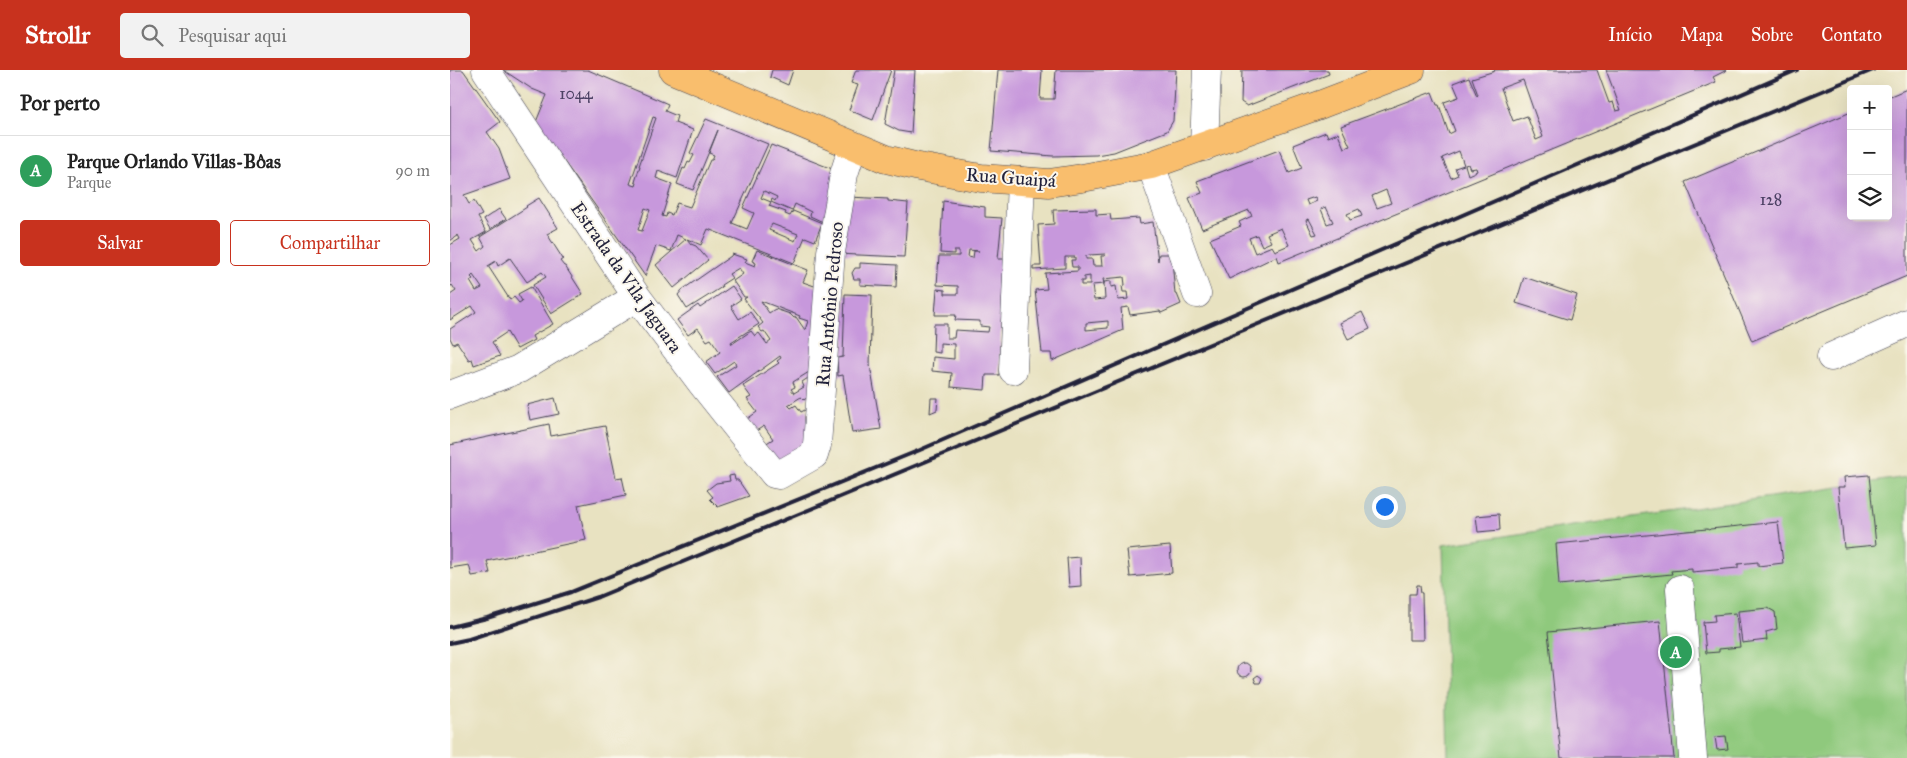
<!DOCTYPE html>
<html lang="pt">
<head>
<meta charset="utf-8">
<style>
	:root { --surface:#fff; --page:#f2f2f2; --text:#222; --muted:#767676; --line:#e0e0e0; --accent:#c8321e }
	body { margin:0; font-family:"IM FELL Great Primer",serif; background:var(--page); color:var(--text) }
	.controls { position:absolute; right:15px; top:15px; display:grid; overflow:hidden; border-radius:5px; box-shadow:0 5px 20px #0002 }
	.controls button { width:45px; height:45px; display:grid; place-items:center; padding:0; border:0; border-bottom:1px solid var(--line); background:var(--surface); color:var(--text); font:25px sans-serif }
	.you { position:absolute; left:934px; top:436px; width:18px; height:18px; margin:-12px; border:4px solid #fff; border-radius:50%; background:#1a73e8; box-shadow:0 0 0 8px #1a73e833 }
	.badge { display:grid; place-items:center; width:32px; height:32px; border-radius:50%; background:var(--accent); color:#fff; font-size:16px; font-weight:700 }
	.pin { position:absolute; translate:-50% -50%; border:2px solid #fff; box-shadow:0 1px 5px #0006 }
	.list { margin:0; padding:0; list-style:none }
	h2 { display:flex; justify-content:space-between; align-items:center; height:65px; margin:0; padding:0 20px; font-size:21px }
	h2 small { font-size:16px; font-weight:400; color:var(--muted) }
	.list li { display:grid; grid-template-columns:32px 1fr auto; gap:15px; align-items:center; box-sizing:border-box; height:70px; padding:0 20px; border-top:1px solid var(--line) }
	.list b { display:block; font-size:19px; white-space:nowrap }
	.list p { margin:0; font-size:16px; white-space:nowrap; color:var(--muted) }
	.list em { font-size:16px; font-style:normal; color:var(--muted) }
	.actions { display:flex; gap:10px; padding:15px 20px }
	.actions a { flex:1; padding:11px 0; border:1px solid var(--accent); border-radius:5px; text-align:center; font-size:18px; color:var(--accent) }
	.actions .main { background:var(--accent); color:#fff }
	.icon { flex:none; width:28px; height:28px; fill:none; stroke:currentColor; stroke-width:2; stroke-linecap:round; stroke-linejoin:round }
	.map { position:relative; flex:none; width:1457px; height:688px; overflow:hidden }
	header { display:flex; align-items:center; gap:30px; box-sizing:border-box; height:70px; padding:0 25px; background:var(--accent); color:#fff }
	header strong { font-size:24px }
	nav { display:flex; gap:28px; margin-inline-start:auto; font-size:18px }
	.search { width:350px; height:45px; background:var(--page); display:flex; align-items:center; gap:12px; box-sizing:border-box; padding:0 18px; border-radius:5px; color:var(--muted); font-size:19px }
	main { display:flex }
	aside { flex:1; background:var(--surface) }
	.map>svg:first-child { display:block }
	.green { fill:#8fc97d; stroke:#58765c }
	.building { fill:#c798dc; fill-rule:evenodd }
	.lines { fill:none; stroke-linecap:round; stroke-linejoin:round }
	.minor-casing { stroke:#403f4f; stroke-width:29 }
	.major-casing { stroke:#403f4f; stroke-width:29 }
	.minor { stroke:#fff; stroke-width:28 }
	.major { stroke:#f9be6d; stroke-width:28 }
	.rail { stroke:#22223b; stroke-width:4 }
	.labels { text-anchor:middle; stroke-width:4; stroke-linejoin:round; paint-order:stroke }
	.number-label { font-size:16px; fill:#4b4063 }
	.street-label { font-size:19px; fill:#22223b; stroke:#fbf7ec }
</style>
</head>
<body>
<header>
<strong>Strollr</strong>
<div class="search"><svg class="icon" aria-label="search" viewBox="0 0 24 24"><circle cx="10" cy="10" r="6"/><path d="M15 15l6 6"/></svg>Pesquisar aqui</div>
<nav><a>Início</a><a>Mapa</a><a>Sobre</a><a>Contato</a></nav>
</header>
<main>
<aside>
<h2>Por perto<small></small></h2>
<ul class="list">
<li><span class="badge" style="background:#2e9e5b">A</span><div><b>Parque Orlando Villas-Bôas</b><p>Parque</p></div><em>90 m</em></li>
</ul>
<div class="actions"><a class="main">Salvar</a><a>Compartilhar</a></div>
</aside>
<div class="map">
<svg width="1457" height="688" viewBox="0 0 1457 688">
	<rect width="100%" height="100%" fill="#fbf7ec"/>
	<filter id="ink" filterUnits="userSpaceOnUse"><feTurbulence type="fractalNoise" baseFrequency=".02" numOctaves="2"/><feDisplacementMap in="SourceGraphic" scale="10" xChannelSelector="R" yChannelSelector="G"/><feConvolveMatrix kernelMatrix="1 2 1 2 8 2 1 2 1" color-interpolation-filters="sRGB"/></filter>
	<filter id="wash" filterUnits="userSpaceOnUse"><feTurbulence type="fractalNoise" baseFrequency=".0096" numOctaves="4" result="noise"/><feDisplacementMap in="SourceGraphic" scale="20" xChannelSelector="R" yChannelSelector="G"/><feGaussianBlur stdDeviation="1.12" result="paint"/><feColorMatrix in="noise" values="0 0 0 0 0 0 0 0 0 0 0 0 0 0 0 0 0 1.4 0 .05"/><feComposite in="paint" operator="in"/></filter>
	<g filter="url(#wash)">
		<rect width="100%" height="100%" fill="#e8e2c1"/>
		<path class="green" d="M 1457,407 L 1457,688 L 998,688 L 993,475 Z"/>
		<g id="blocks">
			<path class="building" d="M 0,0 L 13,0 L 50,52 L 37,62 L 49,79 L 60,109 L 14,125 L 19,134 L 24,131 L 32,145 L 28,147 L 36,162 L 22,170 L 29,181 L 35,176 L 30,167 L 77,137 L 76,136 L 89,128 L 108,158 L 97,164 L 113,189 L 110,191 L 114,196 L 115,196 L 133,224 L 101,244 L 83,215 L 96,207 L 92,202 L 77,212 L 60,188 L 48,196 L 46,191 L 38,196 L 60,230 L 64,227 L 69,233 L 72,231 L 68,224 L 81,217 L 103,254 L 82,266 L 84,270 L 67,279 L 57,262 L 42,272 L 50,286 L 24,295 L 22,289 L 19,290 L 7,272 L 3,274 L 0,268 L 0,259 L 26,242 L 22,236 L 0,250 L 0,225 L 6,221 L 2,215 L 0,217 L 0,175 L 10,169 L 8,165 L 0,171 ZM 23,205 L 32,218 L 26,221 L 20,211 L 23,209 L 21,207 Z
				M 53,0 L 138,0 L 218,34 L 215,41 L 227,46 L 225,53 L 243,60 L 227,108 L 208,101 L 206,108 L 222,114 L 212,146 L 216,147 L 217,143 L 222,145 L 227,133 L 240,137 L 260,90 L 262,90 L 264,85 L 259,83 L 268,60 L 243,120 L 227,114 L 233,98 L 235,99 L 238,92 L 240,93 L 244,85 L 240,83 L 256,49 L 318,74 L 282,153 L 297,159 L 304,143 L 293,138 L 321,75 L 390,102 L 373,152 L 360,146 L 361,142 L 345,134 L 342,141 L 321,132 L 322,129 L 325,131 L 327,127 L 314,121 L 311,128 L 321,132 L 319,136 L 336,142 L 335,144 L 340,146 L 343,141 L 372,153 L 365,171 L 355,167 L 344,193 L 258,159 L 251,175 L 237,169 L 241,174 L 246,176 L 258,190 L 224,218 L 206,195 L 236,169 L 227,165 L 221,181 L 206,176 L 195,206 L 86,52 L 97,25 L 82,19 ZM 203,47 L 206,48 L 189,96 L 190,96 L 185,112 L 187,113 L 186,116 L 180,114 ZM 195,138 L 200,140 L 192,161 L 188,160 ZM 322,154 L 348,164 L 345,171 L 319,160 Z
				M 322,0 L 343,0 L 338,15 L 320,7 Z
				M 406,0 L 441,0 L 423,50 L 399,40 L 408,15 L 401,13 Z
				M 444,0 L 465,0 L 461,63 L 449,61 L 435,54 Z
				M 548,0 L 592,0 L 590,29 L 604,29 L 606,0 L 726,0 L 723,51 L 717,61 L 664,82 L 646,85 L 603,86 L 541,81 Z
				M 792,0 L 878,0 L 879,4 L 797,36 L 791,32 Z
				M 1044,0 L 1147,0 L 1159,33 L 1163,32 L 1166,41 L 1171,40 L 1156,0 L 1277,0 L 1263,7 L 1266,12 L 829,192 L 827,186 L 779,209 L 760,169 L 791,156 L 789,152 L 802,146 L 799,140 L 752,159 L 739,128 L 752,123 L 747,111 L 829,80 L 839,103 L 852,98 L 843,75 L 876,62 L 878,67 L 888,63 L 894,78 L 900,76 L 891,56 L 982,22 L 987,35 L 989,35 L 999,64 L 1005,61 L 994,32 L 1009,27 L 1003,13 L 1019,7 L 1027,26 L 1028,25 L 1022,8 L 1045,1 ZM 1073,10 L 1093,67 L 1086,70 L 1077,46 L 1063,51 L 1051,18 ZM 1009,81 L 1014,95 L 1005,98 L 1008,105 L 1001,108 L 992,88 ZM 1018,94 L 1020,99 L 1026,98 L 1027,101 L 1018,105 L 1015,95 ZM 936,120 L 941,133 L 927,138 L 922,126 ZM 865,127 L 867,131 L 858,135 L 856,130 ZM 876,137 L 883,152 L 877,154 L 871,139 ZM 909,139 L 912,146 L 900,150 L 897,144 ZM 859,149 L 867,164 L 863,165 L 856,150 ZM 831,158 L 839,175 L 825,181 L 822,176 L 805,183 L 799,168 L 807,165 L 812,176 L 821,172 L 817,164 Z
				M 1457,19 L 1457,206 L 1302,271 L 1235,112 L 1401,42 L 1401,146 L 1438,146 L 1438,27 Z
				M 399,127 L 438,129 L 438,131 L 458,133 L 454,187 L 386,184 Z
				M 493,131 L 535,137 L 535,147 L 552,148 L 548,189 L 554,189 L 549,305 L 536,305 L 535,320 L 501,317 L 502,303 L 482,301 L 483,287 L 504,289 L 504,274 L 490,273 L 490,283 L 483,282 L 484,254 L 497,254 L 497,268 L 504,268 L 505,260 L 538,262 L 539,257 L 530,256 L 530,251 L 505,250 L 506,245 L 485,245 L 487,219 L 495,220 L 495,224 L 508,224 L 508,216 L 487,215 L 489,186 L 509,186 L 509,181 L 504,181 L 504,184 L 490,183 ZM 519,180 L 529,181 L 524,181 L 523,188 L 518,187 Z
				M 49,139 L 56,149 L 40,159 L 34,149 Z
				M 646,139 L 646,145 L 660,144 L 661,150 L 689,148 L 690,154 L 703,152 L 708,191 L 709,184 L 719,184 L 720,190 L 722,190 L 725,224 L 727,224 L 731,234 L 711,243 L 710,241 L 680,245 L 678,237 L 671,238 L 673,260 L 602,291 L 601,283 L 592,283 L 585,220 L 597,219 L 595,203 L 628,201 L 628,197 L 622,197 L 621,190 L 625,190 L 625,187 L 615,187 L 615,198 L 583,200 L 583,196 L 591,196 L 588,155 L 604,154 L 603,140 ZM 655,184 L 655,186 L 651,186 L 652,196 L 643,196 L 642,189 L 636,189 L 636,186 L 639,185 ZM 640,206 L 640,215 L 631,215 L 631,211 L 634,211 L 634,207 ZM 674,207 L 675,215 L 672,216 L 673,222 L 677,222 L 678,229 L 668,230 L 666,216 L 661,217 L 661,211 L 654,212 L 654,214 L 653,209 ZM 654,214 L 655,229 L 644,230 L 642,215 ZM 658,251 L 658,258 L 636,260 L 636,253 Z
				M 307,180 L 358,200 L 353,212 L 370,218 L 363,323 L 354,330 L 351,327 L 338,335 L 341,338 L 346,335 L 351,342 L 357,339 L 362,369 L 331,398 L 315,374 L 323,369 L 314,356 L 306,361 L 297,349 L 307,342 L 297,329 L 301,327 L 293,316 L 329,293 L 327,291 L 331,288 L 330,286 L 279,323 L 267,307 L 286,295 L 284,291 L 265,304 L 256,292 L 270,282 L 261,269 L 257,271 L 248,258 L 238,265 L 227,250 L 248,235 L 250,238 L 282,216 L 291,229 L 281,236 L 289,249 L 300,242 L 309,254 L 281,272 L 282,274 L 301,261 L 305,266 L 309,263 L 317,274 L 321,271 L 314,261 L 312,262 L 308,257 L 313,253 L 294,229 L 297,227 L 294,227 L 283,211 L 293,204 L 289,198 L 279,204 L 282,208 L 271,215 L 272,217 L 237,239 L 228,225 L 232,220 L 281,186 L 282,184 L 297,189 L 295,192 L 305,196 L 306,193 L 302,191 ZM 311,231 L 350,246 L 349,248 L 358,251 L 355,260 L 346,247 L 344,248 L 340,244 L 325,239 L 319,243 ZM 359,302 L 361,306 L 352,312 L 354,317 L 344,323 L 341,319 L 345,317 L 343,312 Z
				M 410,193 L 447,195 L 446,217 L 410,215 L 410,209 L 404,209 L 402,203 L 405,198 L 410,198 Z
				M 1074,207 L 1127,225 L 1120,250 L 1066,233 Z
				M 395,224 L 422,225 L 420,295 L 431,359 L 402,363 L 393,305 L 388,306 L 387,288 L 393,287 Z
				M 912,242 L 920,259 L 898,269 L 890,253 Z
				M 105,328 L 109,344 L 80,350 L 77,335 Z
				M 481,328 L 488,328 L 487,340 L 480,343 Z
				M 99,354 L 101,366 L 155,356 L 166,408 L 172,407 L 176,425 L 128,435 L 136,470 L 37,491 L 40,503 L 22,506 L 19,495 L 0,498 L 0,375 Z
				M 284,405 L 285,410 L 288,410 L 299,426 L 268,437 L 260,429 L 263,427 L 257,420 L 266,413 L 280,411 L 279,406 Z
				M 1419,405 L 1426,475 L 1394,478 L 1388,417 L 1395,417 L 1394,407 Z
				M 1049,444 L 1050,460 L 1028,462 L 1026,446 Z
				M 1328,452 L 1333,493 L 1308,496 L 1308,492 L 1288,494 L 1288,498 L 1242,502 L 1242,499 L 1221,501 L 1222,504 L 1109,515 L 1106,474 L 1257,459 L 1259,460 L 1260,459 Z
				M 720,476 L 722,503 L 680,507 L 677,480 Z
				M 630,487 L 631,516 L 619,517 L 617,488 Z
				M 967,515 L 970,515 L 971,523 L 972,523 L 973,570 L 959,570 L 959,524 L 966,524 Z
				M 1318,538 L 1325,542 L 1327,559 L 1316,562 L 1317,570 L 1292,573 L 1288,541 Z
				M 1286,543 L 1290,577 L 1269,579 L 1269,582 L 1256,583 L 1253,552 L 1265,551 L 1264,545 Z
				M 1210,551 L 1224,688 L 1111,688 L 1098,562 Z
				M787 600a7 7 0 1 1 14 0a7 7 0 1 1-14 0Z
				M 808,605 L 812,608 L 810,613 L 806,613 L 804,608 Z
				M 1276,666 L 1278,679 L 1267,680 L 1265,667 Z"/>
		</g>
	</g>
	<g filter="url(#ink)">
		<use href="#blocks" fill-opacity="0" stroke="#403f4f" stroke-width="1"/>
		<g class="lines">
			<g class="minor-casing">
				<path id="minor" d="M 36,0 L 187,227 L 253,315 L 324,404 L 329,405 L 364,385 L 367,375 L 381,182 L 394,104 L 403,76
					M 754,77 L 757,0
					M 701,95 L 747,224
					M 1381,287 L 1457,253
					M 563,300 L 571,111
					M 0,325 L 69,299 L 187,227
					M 1230,519 L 1243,688"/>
			</g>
			<g class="major-casing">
				<path id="major" d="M 223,0 L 436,89 L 469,97 L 531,108 L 599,113 L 632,108 L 701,95 L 872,34 L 961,0"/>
			</g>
			<use href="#minor" class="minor"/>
			<use href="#major" class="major"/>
			<path class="rail" d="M 0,557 L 37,548 L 121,522 L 470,380 L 1347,0
				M 0,573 L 19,569 L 148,527 L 1423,0"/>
		</g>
	</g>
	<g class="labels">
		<g class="number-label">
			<text x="126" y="29">1044</text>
			<text x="1321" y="135">128</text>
		</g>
		<g class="street-label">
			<text transform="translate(561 107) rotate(4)" y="7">Rua Guaipá</text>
			<text transform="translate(177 207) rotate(55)" y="7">Estrada da Vila Jaguara</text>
			<text transform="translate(379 234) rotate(-85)" y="7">Rua Antônio Pedroso</text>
		</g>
	</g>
</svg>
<div class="controls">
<button>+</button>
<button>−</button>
<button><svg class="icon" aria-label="layers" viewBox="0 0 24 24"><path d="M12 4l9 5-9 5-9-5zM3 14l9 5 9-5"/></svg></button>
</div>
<div class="you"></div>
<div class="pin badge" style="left:1226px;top:582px;background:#2e9e5b">A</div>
</div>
</main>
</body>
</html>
